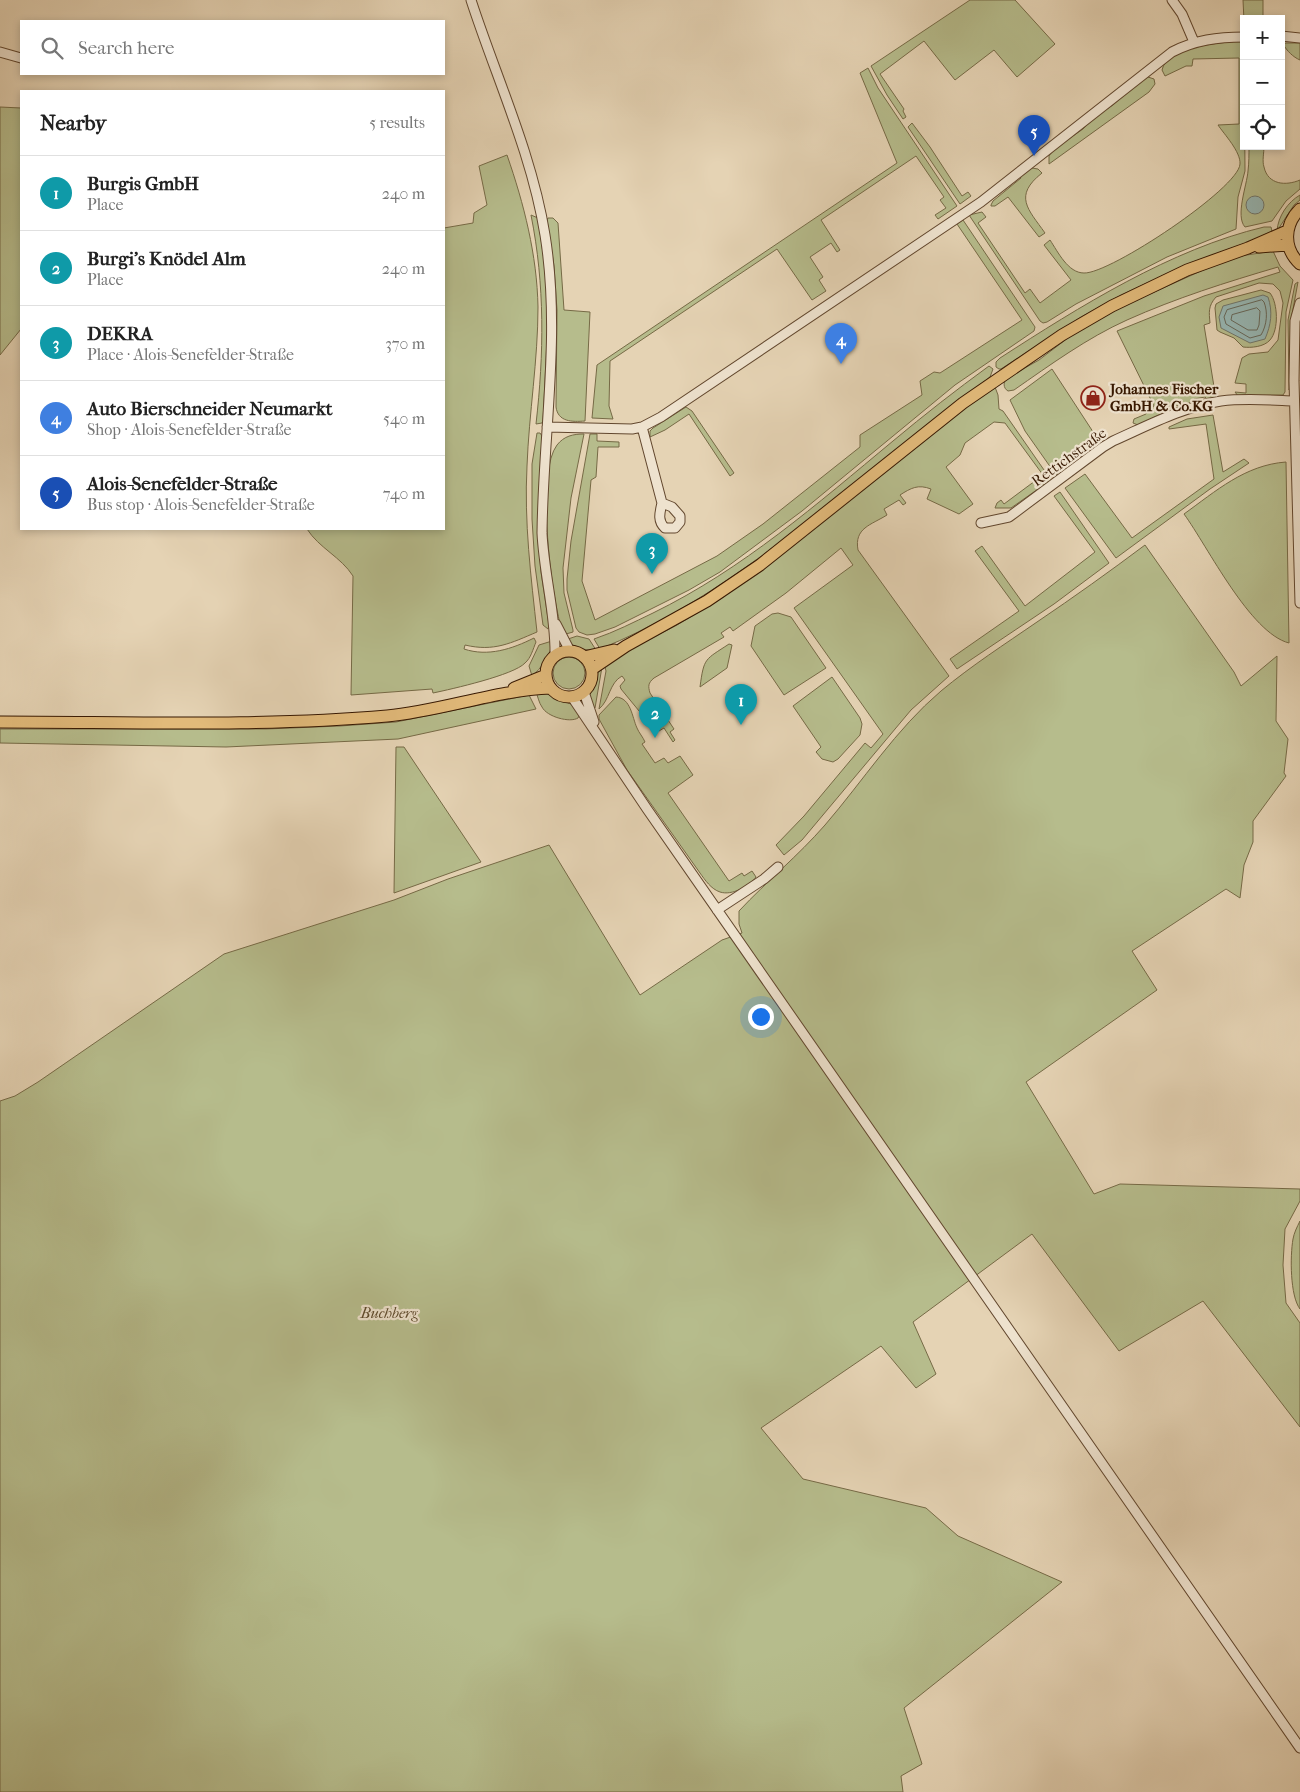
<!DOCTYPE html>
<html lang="en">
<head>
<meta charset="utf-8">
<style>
	:root { --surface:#fff; --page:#f2f2f2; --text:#222; --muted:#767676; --line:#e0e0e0; --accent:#8f2418 }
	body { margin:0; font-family:"IM FELL French Canon",serif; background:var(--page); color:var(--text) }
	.controls { position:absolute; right:15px; top:15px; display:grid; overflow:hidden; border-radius:0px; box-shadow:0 2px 8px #0003 }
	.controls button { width:45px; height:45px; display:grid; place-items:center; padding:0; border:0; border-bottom:1px solid var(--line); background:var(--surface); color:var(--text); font:25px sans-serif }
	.you { position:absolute; left:760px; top:1016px; width:18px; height:18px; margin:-12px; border:4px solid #fff; border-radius:50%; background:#1a73e8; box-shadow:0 0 0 8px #1a73e833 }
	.badge { display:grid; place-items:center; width:32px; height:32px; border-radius:50%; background:var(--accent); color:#fff; font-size:16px; font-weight:700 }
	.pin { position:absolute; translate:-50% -41px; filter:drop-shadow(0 1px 2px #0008) }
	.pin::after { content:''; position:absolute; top:26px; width:18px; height:15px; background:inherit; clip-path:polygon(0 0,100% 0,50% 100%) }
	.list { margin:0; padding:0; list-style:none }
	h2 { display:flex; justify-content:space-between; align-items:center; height:65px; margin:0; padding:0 20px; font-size:21px }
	h2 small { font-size:16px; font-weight:400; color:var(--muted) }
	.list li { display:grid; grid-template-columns:32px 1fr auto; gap:15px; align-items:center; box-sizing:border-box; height:75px; padding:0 20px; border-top:1px solid var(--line) }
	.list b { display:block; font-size:19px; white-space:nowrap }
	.list p { margin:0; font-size:16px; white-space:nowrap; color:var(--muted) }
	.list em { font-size:16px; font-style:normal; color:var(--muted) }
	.icon { flex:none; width:28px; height:28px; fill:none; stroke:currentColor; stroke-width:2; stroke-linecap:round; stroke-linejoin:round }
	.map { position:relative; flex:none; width:1300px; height:1792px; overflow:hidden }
	.search { position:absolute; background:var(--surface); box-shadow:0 2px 8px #0003; left:20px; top:20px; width:425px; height:55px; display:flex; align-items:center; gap:12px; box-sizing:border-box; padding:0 18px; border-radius:0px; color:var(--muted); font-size:19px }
	.panel { position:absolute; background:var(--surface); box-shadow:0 2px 8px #0003; left:20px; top:90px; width:425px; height:440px; border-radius:0px }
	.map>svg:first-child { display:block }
	.green { fill:#b6bc8c; stroke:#766a46 }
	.water { fill:#97b7b4; stroke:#71776c }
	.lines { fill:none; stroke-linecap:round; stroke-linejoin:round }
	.shore { stroke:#67685a; stroke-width:1 }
	.minor-casing { stroke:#62472e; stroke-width:11 }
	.major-casing { stroke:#371801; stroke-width:13 }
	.minor { stroke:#eee2ce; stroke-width:9 }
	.major { stroke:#e2ba7a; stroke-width:11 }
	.labels { text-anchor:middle; stroke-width:4.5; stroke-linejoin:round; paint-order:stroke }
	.poi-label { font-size:15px; font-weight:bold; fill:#371801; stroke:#eee2ce; text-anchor:start }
	.street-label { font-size:15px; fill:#371801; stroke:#eee2ce }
	.park-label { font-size:15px; font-style:italic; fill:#5d492b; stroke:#eee2ce }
</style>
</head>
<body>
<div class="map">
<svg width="1300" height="1792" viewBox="0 0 1300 1792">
	<rect width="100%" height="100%" fill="#e5d3b4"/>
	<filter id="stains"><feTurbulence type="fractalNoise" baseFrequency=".004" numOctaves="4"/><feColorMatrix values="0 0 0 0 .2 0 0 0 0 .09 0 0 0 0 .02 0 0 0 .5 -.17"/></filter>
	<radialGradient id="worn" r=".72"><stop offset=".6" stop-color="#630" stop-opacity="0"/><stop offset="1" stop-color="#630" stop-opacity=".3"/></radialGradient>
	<path class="green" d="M 970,0 L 1015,0 L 1055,44 L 1017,77 L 994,50 L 955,80 L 924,41 L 880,74 L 904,109 L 903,111 L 906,117 L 903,119 L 887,95 L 871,66 Z
		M 1243,0 L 1263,0 L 1263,19 L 1244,19 L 1244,21 Z
		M 1244,41 L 1245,171 L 1238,197 L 1236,229 L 1167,257 L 1076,304 L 1047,322 L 1043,323 L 1040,321 L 969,215 L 982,212 L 986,217 L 978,223 L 1025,293 L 1030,289 L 1040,303 L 1071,280 L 1044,245 L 1050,240 C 1058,252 1068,273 1084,273 C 1110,274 1239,188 1240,164 C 1241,152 1224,134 1218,125 L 1239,124 L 1239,58 L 1193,59 L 1192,66 L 1186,66 L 1165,76 L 1162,70 C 1167,46 1224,42 1244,41 Z
		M 1286,43 L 1300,43 L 1300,60 C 1293,57 1287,51 1283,44 Z
		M 868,68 L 878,88 L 957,206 L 938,219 L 935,215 L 946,208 L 940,200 L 944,197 L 916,156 L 821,220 L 840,250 L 837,252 L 831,243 L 810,257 L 823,277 L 819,280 L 826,291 L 812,300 L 777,249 L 610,361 L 609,406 L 613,419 L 592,418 L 597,365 L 897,163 L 860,73 Z
		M 1148,77 L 1154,79 L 1155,84 L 1149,92 L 1049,164 L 1049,156 L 1054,149 L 1083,129 L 1097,115 L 1113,105 L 1137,83 Z
		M 0,107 L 21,108 L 21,329 L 0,355 Z
		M 912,123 L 930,147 L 962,196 L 968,192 L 971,196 L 960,204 L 908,127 Z
		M 1249,146 L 1264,146 C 1264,153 1262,161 1264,167 C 1268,185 1286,186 1300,180 L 1300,189 L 1286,201 L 1272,221 L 1245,227 C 1235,216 1247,185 1248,171 C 1249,163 1249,154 1249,146 Z
		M 507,155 C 524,204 537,255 538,307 C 538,360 529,413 527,466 C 524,522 531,577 537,632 C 511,643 494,652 465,645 L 464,649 C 488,657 512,649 534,638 L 536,642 C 533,649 531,658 525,663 C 514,675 452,689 433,693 L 432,689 L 351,695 L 353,576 C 341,557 319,548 307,529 L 444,529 L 444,228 L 473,223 L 474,213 L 487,205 L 479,166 Z
		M 1032,168 L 1038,169 L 1042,173 C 1013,196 1028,209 1045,233 L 1039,237 L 1008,197 L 995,206 L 991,206 L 991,205 L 993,201 L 1021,178 L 1019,175 Z
		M 1300,195 L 1300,200 L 1294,205 L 1277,231 C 1278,216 1288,202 1300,195 Z
		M 531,215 L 538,218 L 545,267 L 548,318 L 543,421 L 542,423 L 536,424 C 544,354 545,285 531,215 Z
		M 548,218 L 553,218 L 558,223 L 564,310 L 590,312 L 585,421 C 572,422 558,422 556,407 L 557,310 L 554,266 L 547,220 Z
		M 963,220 L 1035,327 L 1034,331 L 955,385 L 802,511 L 720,572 L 689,590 L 615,627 L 595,634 L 587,635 L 579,632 L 576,628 L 567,590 L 567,579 L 571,541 L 590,434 L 597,434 L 597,441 L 619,442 L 619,447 L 598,447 L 596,477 L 591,480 L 582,581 L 595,620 L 717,556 L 763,524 L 860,447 L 860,435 L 922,395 L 920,381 L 934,372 L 940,373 L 1022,320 L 957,224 Z
		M 1264,227 L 1271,227 L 1272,231 L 1254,240 L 1186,265 L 1121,295 L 1081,317 L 1001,369 L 999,369 L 996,367 L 996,362 L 1000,358 C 1079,307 1171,249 1264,227 Z
		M 1273,251 L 1280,266 L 1293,280 L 1286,312 L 1285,392 L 1283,395 L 1238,396 L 1235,392 L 1246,393 L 1246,384 L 1235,383 L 1242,358 L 1249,354 L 1268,352 L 1278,340 L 1283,303 L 1280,291 L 1273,284 L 1259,283 L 1216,297 C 1208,306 1209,312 1210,323 L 1204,325 L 1216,399 L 1208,400 L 1205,397 L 1194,399 C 1189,405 1180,407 1172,405 L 1163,409 L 1161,414 L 1138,425 L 1133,423 L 1134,419 L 1146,414 L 1147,410 L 1154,406 L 1117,331 L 1204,296 L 1280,272 L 1278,267 C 1227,282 1176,298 1127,320 C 1087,338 1050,365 1014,390 L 1008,391 C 1003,388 1003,382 1007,378 L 1039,360 L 1077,331 L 1123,306 L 1221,262 L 1240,256 Z
		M 1298,282 L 1291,320 L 1291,382 L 1289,390 L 1288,320 L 1295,284 Z
		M 1261,290 L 1270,293 C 1278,303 1279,330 1270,340 C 1264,347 1251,348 1243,347 L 1234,338 L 1220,332 L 1217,330 L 1215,308 L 1216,304 L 1223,300 Z
		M 989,366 L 993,369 L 990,377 C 952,406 914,435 877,465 C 790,536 704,607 600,649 L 594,639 C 615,632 634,622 653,613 C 743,569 817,504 893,441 C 924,415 956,390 989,366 Z
		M 1052,369 L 1099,441 L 1056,475 L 1025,431 L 1010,400 Z
		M 995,387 L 998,395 L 999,409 L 1003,411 L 1051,480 L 1011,508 L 995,508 L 997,503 L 1001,500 L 1004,504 L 1043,475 L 1005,423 L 994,422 L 965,443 L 960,455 L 946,467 L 973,504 L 959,514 L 927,499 L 931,489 C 918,484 911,488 900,495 L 906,503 L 903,505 L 899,500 L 884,509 L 887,515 C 871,525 854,528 858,550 L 949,676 L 911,710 L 802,840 L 784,855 L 776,845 L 804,816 L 865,743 L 871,748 L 883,734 L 794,608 L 853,565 L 841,548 L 786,593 L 733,631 L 730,627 L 721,633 L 724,637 L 654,678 C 648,683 648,686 650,693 L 674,729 L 670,732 L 675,740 L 673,742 L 664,728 L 659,731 L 652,720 L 650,721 L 646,716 L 644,717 L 621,689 L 620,686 L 625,680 L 622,676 C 609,683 610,700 599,709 L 606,671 L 604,663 L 677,625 L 722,598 L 974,400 Z
		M 686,407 L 692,411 L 734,473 L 730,476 L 689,414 L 665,430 L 650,437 L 650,431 L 653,428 Z
		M 1213,415 L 1223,472 L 1244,459 L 1249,463 L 1210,489 L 1116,558 L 1065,488 L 1085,474 L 1132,538 L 1214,479 L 1206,424 L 1169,429 L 1169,427 L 1187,419 Z
		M 537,433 L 540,433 L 542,436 L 538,526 L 541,572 L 549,625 L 548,629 L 543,625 L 535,566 L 532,519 L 532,464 Z
		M 584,434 L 571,498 L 563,568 L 564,593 L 573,630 L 573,632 L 566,634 C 560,630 559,618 557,610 C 550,577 537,471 557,445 C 564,436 573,434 584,434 Z
		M 1286,462 L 1289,643 C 1250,633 1208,547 1184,514 C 1216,491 1245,465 1286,462 Z
		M 1060,492 L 1109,563 L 1054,604 L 957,669 L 950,659 L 1019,611 L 975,551 L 982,546 L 1025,606 L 1095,552 L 1054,496 Z
		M 1145,545 L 1234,672 L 1241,686 L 1277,656 L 1276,721 L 1288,739 L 1284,773 L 1286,776 L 1253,821 L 1253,842 L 1244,865 L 1240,898 L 1226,889 L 1132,951 L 1157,990 L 1026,1082 L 1094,1194 L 1120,1184 L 1300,1189 L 1300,1201 L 1285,1229 L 1283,1265 L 1286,1303 L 1300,1323 L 1300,1427 L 1203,1301 L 1119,1351 L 1032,1234 L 913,1322 L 936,1374 L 916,1388 L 881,1346 L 761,1428 L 803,1479 L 926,1508 L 958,1536 L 1062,1582 L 904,1708 L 922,1764 L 901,1776 L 903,1792 L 0,1792 L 0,1101 L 15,1096 L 38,1082 L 224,954 L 394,900 L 448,879 L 549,845 L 640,995 L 722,940 L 742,933 L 739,924 L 739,911 C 767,881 798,856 825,825 C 863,781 896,729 941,691 C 971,666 1005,644 1037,622 C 1074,597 1109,572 1145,545 Z
		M 778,613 L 791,617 L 826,668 L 784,695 L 751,646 L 755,626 L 772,614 Z
		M 577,636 L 589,639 L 596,650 C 586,650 574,650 568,639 Z
		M 552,641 C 552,653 541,669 532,676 L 529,666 L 539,645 Z
		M 729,644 L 732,645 L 727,668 L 700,687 C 704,657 705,660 729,644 Z
		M553 673a16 16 0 1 1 32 0a16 16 0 1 1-32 0Z
		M 602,667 L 595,708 L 593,708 C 592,704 590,700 589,696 C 588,691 598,671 602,667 Z
		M 832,677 L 860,718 L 862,724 L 860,735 L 838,759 L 833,762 L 822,759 L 816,752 L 821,747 L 793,706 Z
		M 536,692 C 549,693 546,693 556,698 C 567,704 573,701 580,714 L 578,718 C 570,723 547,717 542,707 C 539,703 538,697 536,692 Z
		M 529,695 L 536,709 L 398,739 L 226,747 L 0,743 L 0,729 L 266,729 L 340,726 L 396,722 Z
		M 616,697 C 631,698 632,717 637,728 C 639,733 643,737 645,742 L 642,744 L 655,763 L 664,758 L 668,763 L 680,756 L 693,775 L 668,793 L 729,881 L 742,873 L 744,876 L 752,871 L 756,877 C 749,886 732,896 720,892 C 711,889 705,880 700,873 L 627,770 L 599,719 L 599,715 Z
		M 396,747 L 404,747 L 481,862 L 394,893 Z
		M 1300,1221 L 1300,1309 C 1290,1296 1290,1256 1293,1239 C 1294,1233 1297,1227 1300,1221 Z"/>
	<path class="water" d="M1246 205a9 9 0 1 1 18 0a9 9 0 1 1-18 0Z
		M 1263,295 L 1268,297 C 1273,312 1271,325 1265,339 L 1250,343 L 1221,328 L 1219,317 L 1223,306 Z"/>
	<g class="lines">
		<path class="shore" d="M 1262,300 L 1264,302 C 1268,312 1267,325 1261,335 L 1250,338 L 1226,324 L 1224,317 L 1227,310 Z
			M 1257,308 L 1260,311 L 1259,325 L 1257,330 L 1248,330 L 1231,320 L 1232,315 Z"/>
		<g class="minor-casing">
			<path id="minor" d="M 471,0 C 496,77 532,154 545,235 C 561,334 543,434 542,533 C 544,575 556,615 555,656
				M 1172,0 L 1182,14 L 1194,42
				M 1281,36 L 1300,38
				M 0,52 L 21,58
				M 1300,303 L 1295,321 L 1294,381 L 1300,603
				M 547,427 L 632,429 L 642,427 L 661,417 L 981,202 L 1172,52 C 1195,40 1218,37 1244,37
				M 642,427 L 662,503 C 660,512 657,521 665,528 L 675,528 L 680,522 L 680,516 L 672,507 L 662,503
				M 981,523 L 1009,517 L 1103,447 L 1113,441 C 1149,425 1182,407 1221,401 C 1245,398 1270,400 1294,401
				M 556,624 L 570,651
				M 584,692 L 594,722
				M 572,697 L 647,809 L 1300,1748
				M 717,910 L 764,879 L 778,867"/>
		</g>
		<g class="major-casing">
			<path id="major" d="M 1300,209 C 1284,225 1283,248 1300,264
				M 1259,247 L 1288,245
				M546 674a23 23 0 1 1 46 0a23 23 0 1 1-46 0Z
				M 584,657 L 614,650
				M 592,669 L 626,646 L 707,601 L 760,565 L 963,403 L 1062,335 L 1112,306 L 1187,270 L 1248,248 L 1287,231
				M 514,688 L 546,675
				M 0,722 C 129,722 259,727 387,716 C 442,711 496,690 551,688"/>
		</g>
		<use href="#minor" class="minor"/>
		<use href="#major" class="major"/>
	</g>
	<defs>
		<g id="shop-ring" transform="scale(1.25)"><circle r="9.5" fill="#eee2ce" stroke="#8f2418" stroke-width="1.5"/><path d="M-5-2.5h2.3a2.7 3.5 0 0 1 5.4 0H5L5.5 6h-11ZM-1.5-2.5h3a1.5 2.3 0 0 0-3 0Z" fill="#8f2418"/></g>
	</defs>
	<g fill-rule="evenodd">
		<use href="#shop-ring" x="1093" y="398"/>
	</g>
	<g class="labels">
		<g class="poi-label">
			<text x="1110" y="394">Johannes Fischer<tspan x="1110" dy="17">GmbH &amp; Co.KG</tspan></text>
		</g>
		<g class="street-label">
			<text transform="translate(1069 457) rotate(-36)" y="5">Rettichstraße</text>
		</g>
		<g class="park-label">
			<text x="389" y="1318">Buchberg</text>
		</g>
	</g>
	<rect width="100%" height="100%" filter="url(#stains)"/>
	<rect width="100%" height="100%" fill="url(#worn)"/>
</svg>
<div class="controls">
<button>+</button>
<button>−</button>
<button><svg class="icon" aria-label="locate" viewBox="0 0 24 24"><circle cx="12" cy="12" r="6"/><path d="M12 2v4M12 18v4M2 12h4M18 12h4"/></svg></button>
</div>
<div class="you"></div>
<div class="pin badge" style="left:741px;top:725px;background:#0f9aa8">1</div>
<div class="pin badge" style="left:655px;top:738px;background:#0f9aa8">2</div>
<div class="pin badge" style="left:652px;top:574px;background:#0f9aa8">3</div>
<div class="pin badge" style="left:841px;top:364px;background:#3f7fe0">4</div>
<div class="pin badge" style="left:1034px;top:156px;background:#1a4fb4">5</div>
<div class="search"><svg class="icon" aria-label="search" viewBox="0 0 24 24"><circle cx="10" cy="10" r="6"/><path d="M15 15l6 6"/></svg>Search here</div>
<section class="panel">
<h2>Nearby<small>5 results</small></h2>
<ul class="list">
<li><span class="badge" style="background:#0f9aa8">1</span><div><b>Burgis GmbH</b><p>Place</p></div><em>240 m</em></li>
<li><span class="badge" style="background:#0f9aa8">2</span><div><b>Burgi's Knödel Alm</b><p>Place</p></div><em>240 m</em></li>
<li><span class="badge" style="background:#0f9aa8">3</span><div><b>DEKRA</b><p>Place · Alois-Senefelder-Straße</p></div><em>370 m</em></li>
<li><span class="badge" style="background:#3f7fe0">4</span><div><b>Auto Bierschneider Neumarkt</b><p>Shop · Alois-Senefelder-Straße</p></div><em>540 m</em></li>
<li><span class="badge" style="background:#1a4fb4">5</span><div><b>Alois-Senefelder-Straße</b><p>Bus stop · Alois-Senefelder-Straße</p></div><em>740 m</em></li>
</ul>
</section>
</div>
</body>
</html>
